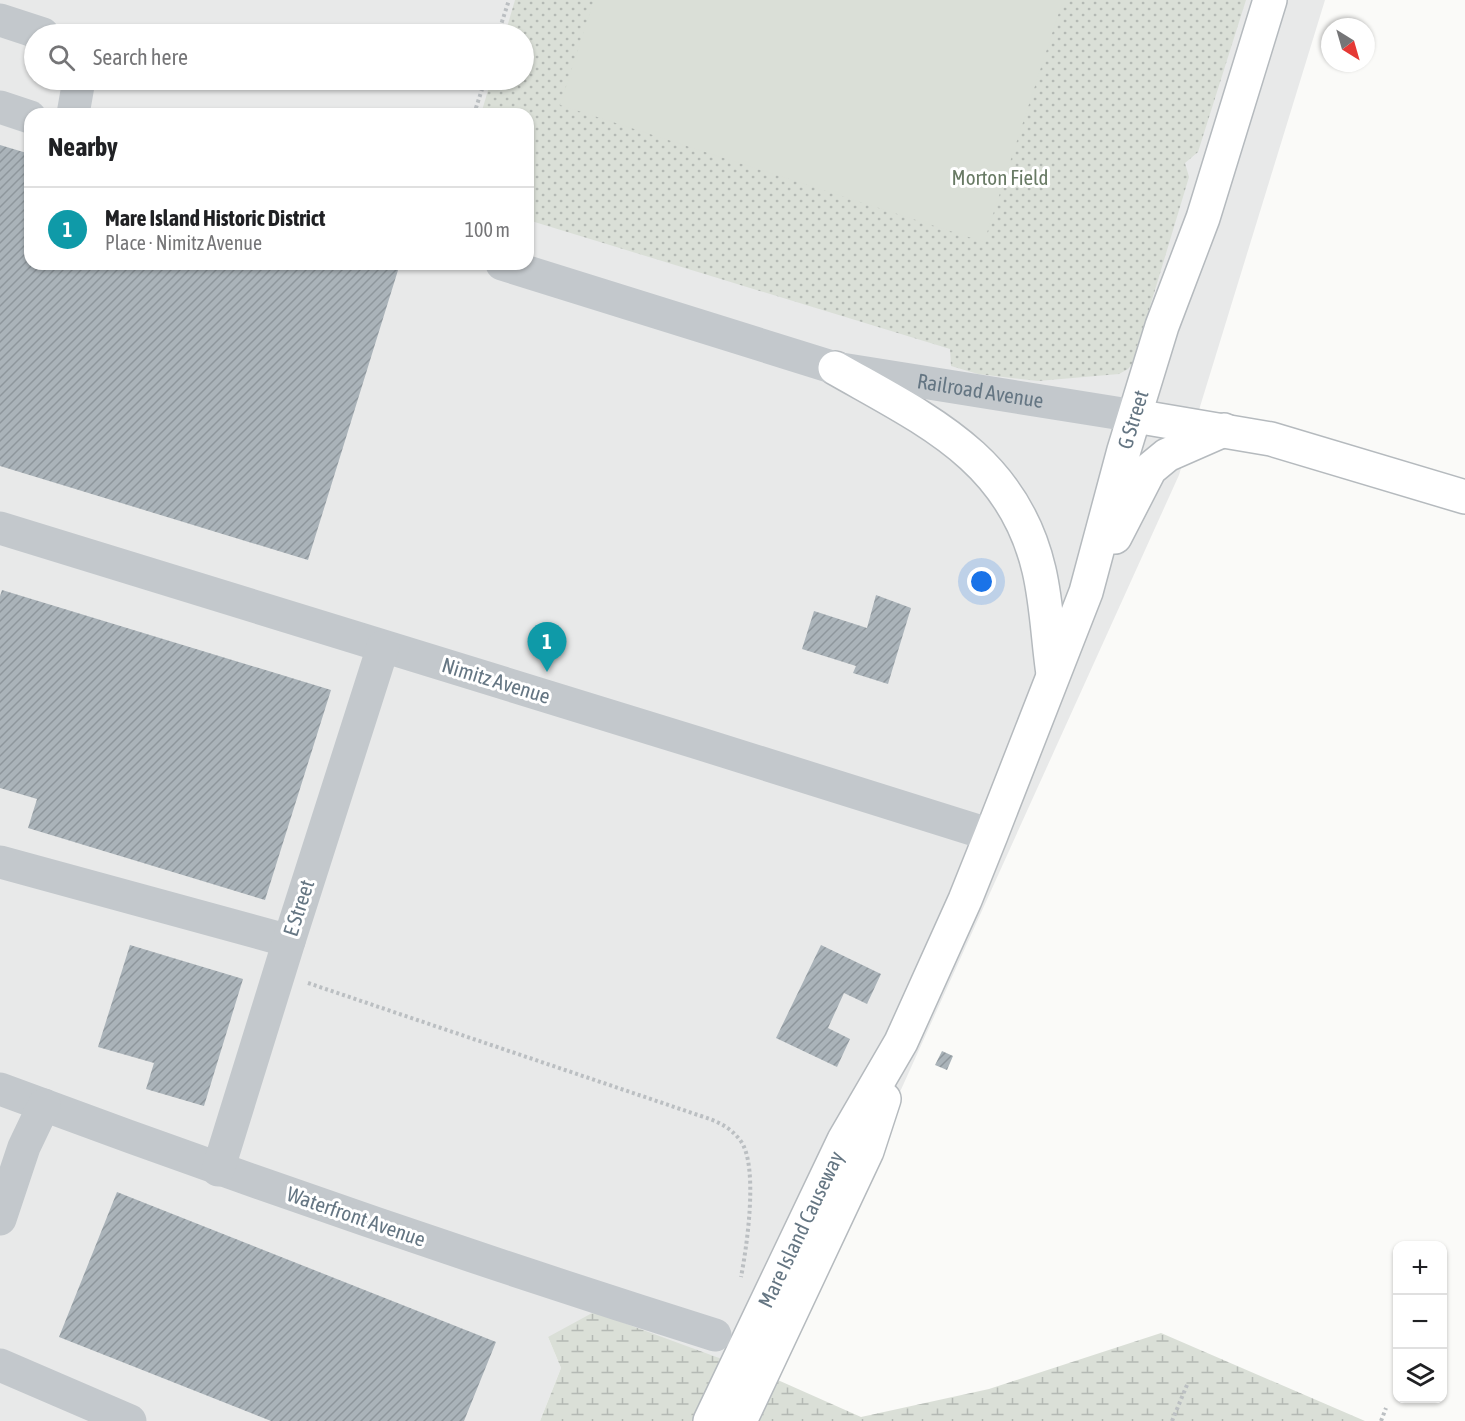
<!DOCTYPE html>
<html lang="en">
<head>
<meta charset="utf-8">
<style>
	:root { --surface:#fff; --page:#f2f2f2; --text:#202124; --muted:#757577; --line:#e0e0e0; --accent:#db2777 }
	body { margin:0; font-family:"Asap Condensed",sans-serif; background:var(--page); color:var(--text) }
	.controls { position:absolute; right:18px; bottom:18px; display:grid; overflow:hidden; border-radius:12px; box-shadow:0 2px 4px #0004 }
	.controls button { width:54px; height:54px; display:grid; place-items:center; padding:0; border:0; border-bottom:2px solid var(--line); background:var(--surface); color:var(--text); font:30px sans-serif }
	.compass { position:absolute; left:1321px; top:18px; width:54px; height:54px; border-radius:50%; background:var(--surface); box-shadow:0 2px 4px #0004; rotate:143deg }
	.you { position:absolute; left:982px; top:582px; width:21px; height:21px; margin:-15px; border:4px solid #fff; border-radius:50%; background:#1a73e8; box-shadow:0 0 0 9px #1a73e833 }
	.badge { display:grid; place-items:center; width:39px; height:39px; border-radius:50%; background:var(--accent); color:#fff; font-size:20px; font-weight:700 }
	.pin { position:absolute; translate:-50% -50px; filter:drop-shadow(0 2px 3px #0008) }
	.pin::after { content:''; position:absolute; top:32px; width:21px; height:18px; background:inherit; clip-path:polygon(0 0,100% 0,50% 100%) }
	.list { margin:0; padding:0; list-style:none }
	h2 { display:flex; justify-content:space-between; align-items:center; height:78px; margin:0; padding:0 24px; font-size:26px }
	h2 small { font-size:20px; font-weight:400; color:var(--muted) }
	.list li { display:grid; grid-template-columns:39px 1fr auto; gap:18px; align-items:center; box-sizing:border-box; height:84px; padding:0 24px; border-top:2px solid var(--line) }
	.list b { display:block; font-size:22px; white-space:nowrap }
	.list p { margin:0; font-size:20px; white-space:nowrap; color:var(--muted) }
	.list em { font-size:20px; font-style:normal; color:var(--muted) }
	.icon { flex:none; width:33px; height:33px; fill:none; stroke:currentColor; stroke-width:2; stroke-linecap:round; stroke-linejoin:round }
	.map { position:relative; flex:none; width:1465px; height:1421px; overflow:hidden }
	.search { position:absolute; background:var(--surface); box-shadow:0 2px 4px #0004; left:24px; top:24px; width:510px; height:66px; display:flex; align-items:center; gap:15px; box-sizing:border-box; padding:0 21px; border-radius:33px; color:var(--muted); font-size:22px }
	.panel { position:absolute; background:var(--surface); box-shadow:0 2px 4px #0004; left:24px; top:108px; width:510px; height:162px; border-radius:18px }
	.map>svg:first-child { display:block }
	.built { fill:#e8e9e9; fill-rule:evenodd }
	.green { fill:url(#green-dots) }
	.wetland { fill:url(#wetland-marsh) }
	.pitch { fill:#dadfd7 }
	.building { fill:url(#building-hatch) }
	.lines { fill:none; stroke-linecap:round; stroke-linejoin:round }
	.major-casing { stroke:#b5babe; stroke-width:36 }
	.path { stroke:#bbbfc2; stroke-width:4; stroke-dasharray:3 3; stroke-linecap:butt }
	.minor { stroke:#c3c8cc; stroke-width:33 }
	.major { stroke:#fff; stroke-width:33 }
	.labels { text-anchor:middle; stroke-width:6; stroke-linejoin:round; paint-order:stroke }
	.park-label { font-size:21px; fill:#687a64; stroke:#fff }
	.street-label { font-size:21px; fill:#657683; stroke:#fff }
</style>
</head>
<body>
<div class="map">
<svg width="1465" height="1421" viewBox="0 0 1465 1421">
	<defs>
		<pattern id="green-dots" width="8" height="8" patternUnits="userSpaceOnUse" patternTransform="scale(1.5)"><rect width="8" height="8" fill="#dadfd7"/><path d="M2 2h.1M6 6h.1" fill="none" stroke="#b4b9b4" stroke-width="1.8" stroke-linecap="round"/></pattern>
		<pattern id="wetland-marsh" width="20" height="14" patternUnits="userSpaceOnUse" patternTransform="scale(1.5)"><rect width="20" height="14" fill="#dadfd7"/><path d="M1 5h8M5 5V1M11 12h8M15 12V8" fill="none" stroke="#b4b9b4"/></pattern>
		<pattern id="building-hatch" width="6" height="6" patternUnits="userSpaceOnUse" patternTransform="scale(1.5)"><rect width="6" height="6" fill="#aab3b9"/><path d="M-1 1l2-2M0 6l6-6M5 7l2-2" fill="none" stroke="#8e969c"/></pattern>
	</defs>
	<rect width="100%" height="100%" fill="#fafaf8"/>
	<path class="built" d="M 0,0 L 1325,0 L 1179,475 L 771,1377 L 548,1337 L 561,1368 L 540,1421 L 0,1421 ZM 34,34 L 524,34 L 524,80 L 34,80 ZM 30,114 L 528,114 L 528,264 L 30,264 Z"/>
	<path class="green" d="M 515,0 L 1246,0 L 1198,152 L 1185,163 L 1189,177 L 1133,363 L 1128,369 L 1119,374 L 1038,381 L 978,374 L 951,366 L 950,349 L 528,220 L 528,114 L 481,114 L 491,80 L 524,80 L 524,34 L 505,34 Z"/>
	<path class="wetland" d="M 594,1312 L 771,1377 L 861,1417 L 989,1389 L 1161,1333 L 1365,1421 L 540,1421 L 561,1368 L 548,1337 Z"/>
	<path class="pitch" d="M 594,0 L 1063,0 L 984,242 L 560,105 Z"/>
	<path class="building" d="M 0,145 L 30,154 L 30,264 L 389,264 L 399,267 L 308,560 L 0,466 Z
		M 2,590 L 331,690 L 265,900 L 28,828 L 37,799 L 0,788 L 0,596 Z
		M 876,595 L 911,608 L 888,684 L 853,673 L 856,666 L 802,649 L 814,611 L 867,628 Z
		M 130,945 L 243,979 L 204,1106 L 146,1089 L 154,1063 L 98,1047 Z
		M 821,945 L 881,974 L 867,1004 L 844,993 L 828,1028 L 850,1039 L 837,1067 L 776,1038 Z
		M 942,1051 L 953,1056 L 947,1070 L 935,1065 Z
		M 117,1192 L 496,1342 L 464,1421 L 271,1421 L 59,1337 Z"/>
	<g class="lines">
		<g class="major-casing">
			<g id="major">
				<path d="M 835,368 C 926,420 1013,458 1039,570 C 1047,604 1048,640 1053,674"/>
				<path d="M 1135,416 L 1271,439 L 1465,497"/>
				<path d="M 1115,537 L 1150,469 L 1167,455 L 1224,430"/>
				<path id="s2" d="M 710,1421 L 844,1140 L 901,1042 L 965,900 L 991,835 L 1086,592 L 1124,450 L 1162,326 L 1203,218 L 1270,0"/>
				<path d="M 740,1421 L 867,1151 L 884,1099"/>
			</g>
		</g>
		<path class="path" d="M 498,34 L 509,0
			M 474,114 L 485,80
			M 308,983 L 701,1116 C 717,1121 730,1127 740,1140 C 759,1164 747,1246 741,1277
			M 1172,1421 L 1187,1385
			M 1381,1421 L 1386,1408"/>
		<g class="minor">
			<path d="M 0,20 L 43,34"/>
			<path d="M 0,107 L 30,117"/>
			<path d="M 73,114 L 79,80"/>
			<path id="s1" d="M 502,264 L 835,368 L 1135,416"/>
			<path d="M 0,528 L 698,743 L 991,835"/>
			<path d="M 0,862 L 289,941"/>
			<path d="M 0,1089 C 236,1177 474,1259 715,1335"/>
			<path d="M 218,1170 L 289,941 L 383,647"/>
			<path d="M 0,1219 L 24,1147 L 44,1105"/>
			<path d="M 0,1365 L 130,1421"/>
		</g>
		<use href="#major" class="major"/>
	</g>
	<g class="labels">
		<g class="park-label">
			<text x="1000" y="185">Morton Field</text>
		</g>
		<g class="street-label">
			<text dy="7" stroke="none"><textPath href="#s1" startOffset="496">Railroad Avenue</textPath></text>
			<text dy="7" stroke="none"><textPath href="#s2" startOffset="1090">G Street</textPath></text>
			<text transform="translate(496 681) rotate(17)" y="7">Nimitz Avenue</text>
			<text transform="translate(299 908) rotate(-72)" y="7">E Street</text>
			<text transform="translate(356 1217) rotate(19)" y="7">Waterfront Avenue</text>
			<text dy="7" stroke="none"><textPath href="#s2" startOffset="212">Mare Island Causeway</textPath></text>
		</g>
	</g>
</svg>
<div class="controls">
<button>+</button>
<button>−</button>
<button><svg class="icon" aria-label="layers" viewBox="0 0 24 24"><path d="M12 4l9 5-9 5-9-5zM3 14l9 5 9-5"/></svg></button>
</div>
<svg class="compass" viewBox="-18 -18 36 36"><path d="M0-13l5 13h-10z" fill="#e53935"/><path d="M0 13l5-13h-10z" fill="#757577"/></svg>
<div class="you"></div>
<div class="pin badge" style="left:547px;top:672px;background:#0f9aa8">1</div>
<div class="search"><svg class="icon" aria-label="search" viewBox="0 0 24 24"><circle cx="10" cy="10" r="6"/><path d="M15 15l6 6"/></svg>Search here</div>
<section class="panel">
<h2>Nearby<small></small></h2>
<ul class="list">
<li><span class="badge" style="background:#0f9aa8">1</span><div><b>Mare Island Historic District</b><p>Place · Nimitz Avenue</p></div><em>100 m</em></li>
</ul>
</section>
</div>
</body>
</html>
